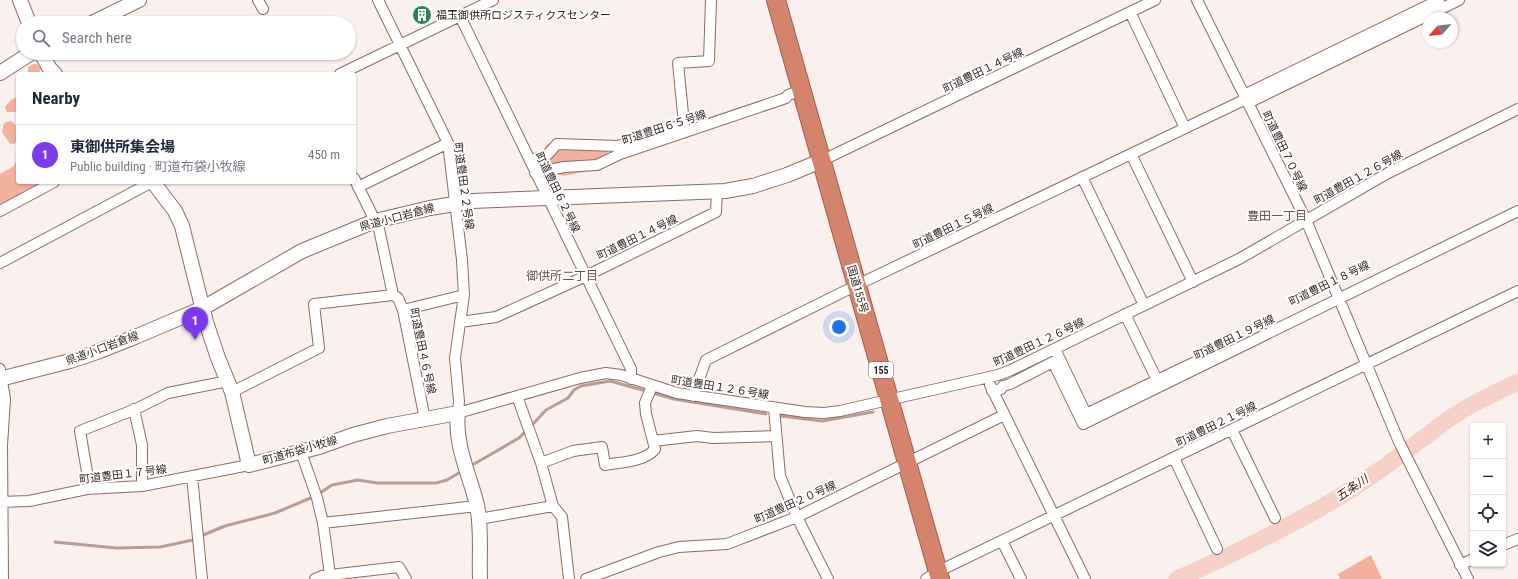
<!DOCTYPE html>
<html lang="en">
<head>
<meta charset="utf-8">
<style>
	:root { --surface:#fff; --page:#f6f6f7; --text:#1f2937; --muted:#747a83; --line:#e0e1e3; --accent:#7c3aed }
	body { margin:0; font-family:"Roboto Condensed","Noto Sans JP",sans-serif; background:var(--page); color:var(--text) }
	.controls { position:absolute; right:12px; bottom:12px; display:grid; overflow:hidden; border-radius:4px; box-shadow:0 1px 3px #0004 }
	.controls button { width:36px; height:36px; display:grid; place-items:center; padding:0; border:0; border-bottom:1px solid var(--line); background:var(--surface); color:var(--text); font:20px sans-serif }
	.compass { position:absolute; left:1422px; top:12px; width:36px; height:36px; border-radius:50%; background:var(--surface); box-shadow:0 1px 3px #0004; rotate:243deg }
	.you { position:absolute; left:839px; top:327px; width:14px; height:14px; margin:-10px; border:3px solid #fff; border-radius:50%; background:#1a73e8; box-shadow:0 0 0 6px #1a73e833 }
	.badge { display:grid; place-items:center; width:26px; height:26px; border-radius:50%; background:var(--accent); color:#fff; font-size:13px; font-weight:700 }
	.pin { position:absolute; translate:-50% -33px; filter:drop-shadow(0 1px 2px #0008) }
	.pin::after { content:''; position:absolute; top:21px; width:14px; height:12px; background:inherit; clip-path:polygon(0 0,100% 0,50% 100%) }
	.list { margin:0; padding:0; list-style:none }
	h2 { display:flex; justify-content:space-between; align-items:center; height:52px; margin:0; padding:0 16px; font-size:17px }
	h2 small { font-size:13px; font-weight:400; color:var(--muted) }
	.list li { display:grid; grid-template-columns:26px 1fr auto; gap:12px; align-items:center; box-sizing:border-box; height:60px; padding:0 16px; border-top:1px solid var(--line) }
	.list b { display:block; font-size:15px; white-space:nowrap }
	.list p { margin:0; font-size:13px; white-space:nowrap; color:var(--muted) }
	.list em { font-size:13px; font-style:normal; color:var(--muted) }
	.icon { flex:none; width:22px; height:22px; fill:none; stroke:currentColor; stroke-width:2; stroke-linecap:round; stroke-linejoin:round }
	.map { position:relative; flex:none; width:1518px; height:579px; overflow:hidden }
	.search { position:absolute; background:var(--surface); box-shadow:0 1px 3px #0004; left:16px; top:16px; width:340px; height:44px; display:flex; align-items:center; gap:10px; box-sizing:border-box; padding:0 14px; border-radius:22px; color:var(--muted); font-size:15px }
	.panel { position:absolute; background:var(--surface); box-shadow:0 1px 3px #0004; left:16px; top:72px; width:340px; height:112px; border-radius:4px }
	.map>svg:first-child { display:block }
	.green { fill:#f3b09d }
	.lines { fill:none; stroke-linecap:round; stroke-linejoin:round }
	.stream { stroke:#b99c93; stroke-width:3 }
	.river { stroke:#f5d1c6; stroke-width:17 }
	.street-casing { stroke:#8d6b60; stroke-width:12 }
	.secondary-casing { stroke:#8d6b60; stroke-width:16 }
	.highway-casing { stroke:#9a6150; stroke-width:20 }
	.street { stroke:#fff; stroke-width:10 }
	.secondary { stroke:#fff; stroke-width:14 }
	.highway { stroke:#d4846d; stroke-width:18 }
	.labels { text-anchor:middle; stroke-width:4; stroke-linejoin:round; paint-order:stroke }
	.shield { fill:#fff; stroke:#6d625f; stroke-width:1 }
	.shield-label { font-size:10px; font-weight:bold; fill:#2e1f1b }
	.poi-label { font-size:11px; fill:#2e1f1b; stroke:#fff; text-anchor:start }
	.street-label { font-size:11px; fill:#2e1f1b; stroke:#fff }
	.neighbourhood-label { font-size:12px; fill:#6e4e44; stroke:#fff }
	.water-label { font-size:12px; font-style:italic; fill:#511b0b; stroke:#fff }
</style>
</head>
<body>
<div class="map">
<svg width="1518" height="579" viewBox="0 0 1518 579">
	<rect width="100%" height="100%" fill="#faf1ef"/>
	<path class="green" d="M 34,64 L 37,64 L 41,69 L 38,74 L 28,74 L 28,67 Z
		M 18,96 L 18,112 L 7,112 L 5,107 L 11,100 Z
		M 11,121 L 18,127 L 18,140 L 13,145 L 12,143 L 10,144 L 2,132 L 4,123 Z
		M 558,139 L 570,143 L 597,140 L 608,152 L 600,163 L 583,172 L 564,176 L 553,173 L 538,162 L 546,145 Z
		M 18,156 L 18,182 L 54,182 L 0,211 L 0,174 L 14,166 Z
		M 1371,555 L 1382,579 L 1340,579 L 1338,574 Z"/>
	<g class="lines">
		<path class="stream" d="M 653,393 L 674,399 L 766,414
			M 781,416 L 822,421 L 873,412
			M 531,426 L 546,410 L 568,398 L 574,390 L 581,386 L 610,381 L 646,391
			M 474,464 L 519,438 L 525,432
			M 320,493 L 332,485 L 358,480 L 377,483 L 436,483 L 447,480 L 462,471
			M 201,536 L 225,526 L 275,513 L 313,497
			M 55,542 L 116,548 L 160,547 L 193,540"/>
		<path class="river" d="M 1177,579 C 1232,555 1287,528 1339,497 C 1378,474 1412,446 1449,419 C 1470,404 1495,393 1518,382"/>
		<g class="street-casing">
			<path id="street" d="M 258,0 L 263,9
				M 378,0 L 448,143 L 462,260 L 464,295 L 455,358 L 459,401 L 458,413 L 580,378 L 606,373 L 621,375 L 677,393 L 805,412 L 824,413 L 840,411 L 998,375 L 1011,370 L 1239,259 L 1388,173 L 1518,109
				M 1197,0 L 1306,220 L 1399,442 L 1468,579
				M 1130,12 L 1185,128
				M 460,16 L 631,369 L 631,379
				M 340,74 L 493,0
				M 1244,95 L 1439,0
				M 1248,103 L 1459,0
				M 1131,154 L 1193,282
				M 530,161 L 548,154 L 557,144 L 618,146 L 684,124 L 678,63 L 709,61 L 711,0
				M 821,161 L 1155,0
				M 535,173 L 564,167 L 597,165 L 620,154 L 786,98 L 788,95 L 797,92
				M 1082,177 L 1144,305
				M 354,178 L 379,229 L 393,295 L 398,298 L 403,310 L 425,419
				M 358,187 L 448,143
				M 0,211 L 54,182
				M 0,263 L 152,182
				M 403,310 L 464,295
				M 1125,314 L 1157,380
				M 460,322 L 496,317 L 586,276 L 716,212 L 717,191
				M 1055,349 L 1086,414 L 1214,353
				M 0,369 L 5,399 L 2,445 L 3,579
				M 990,385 L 1085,579
				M 992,391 L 1001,389 L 1003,386 L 1010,384 L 1053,362 L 1083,424 L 1518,211
				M 232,392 L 319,348 L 314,304 L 393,295
				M 693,396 L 706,360 L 857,285 L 1246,99
				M 774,408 L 780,476 L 797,517 L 828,579
				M 134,409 L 142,445 L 142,486
				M 1232,430 L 1275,518
				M 653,441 L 697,436 L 713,438 L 776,436
				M 301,452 L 317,498 L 323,523 L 330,575 L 399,567 L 406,579
				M 1174,458 L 1217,549
				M 541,463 L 573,451 L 602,447 L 605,465 C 620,462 645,462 655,449 L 646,414 L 645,403 L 652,386
				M 192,476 L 202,579
				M 90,489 L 80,431 L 136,409 L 168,393 L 228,381
				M 0,502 L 29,501 L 87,489 L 142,486 L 249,465
				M 553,506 L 562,517 L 569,579
				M 479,519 L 553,506 L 541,463 L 517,396
				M 323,523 L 477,506
				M 1002,541 L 1021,579
				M 1503,545 L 1518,539
				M 1460,565 L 1473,559
				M 315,579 L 322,576 L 330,575
				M 586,579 L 659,552 L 679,547 L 727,544 L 797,517 L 1004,415
				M 926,579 L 937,572 L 1518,291"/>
		</g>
		<g class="secondary-casing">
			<path id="secondary" d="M 20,0 L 29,23
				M 92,23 L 139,0
				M 41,53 L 50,69 L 55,74
				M 0,73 L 31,53
				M 153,182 L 175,211 L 182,226 L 206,322 L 218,358 L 232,392 L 249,465 L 319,447 L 353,435 L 387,426 L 458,413 C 454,444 470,476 477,505 C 482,529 479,555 480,579
				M 0,379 L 70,361 L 97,352 L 135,337 L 203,308 L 302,251 L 375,221 L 430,208 L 472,201 L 725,191 L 753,186 L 787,175 L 821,161"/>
		</g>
		<g class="highway-casing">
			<path id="highway" d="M 776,0 L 940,579"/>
		</g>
		<use href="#street" class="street"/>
		<use href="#secondary" class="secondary"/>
		<use href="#highway" class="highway"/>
	</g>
	<defs>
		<g id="building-disc" transform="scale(1)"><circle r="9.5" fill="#25845c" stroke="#fff"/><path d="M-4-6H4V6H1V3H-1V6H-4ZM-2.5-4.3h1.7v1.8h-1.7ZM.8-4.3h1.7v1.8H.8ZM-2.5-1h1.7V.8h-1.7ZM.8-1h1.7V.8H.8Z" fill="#fff"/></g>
	</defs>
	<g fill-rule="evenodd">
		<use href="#building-disc" x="422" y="15"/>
	</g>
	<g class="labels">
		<rect class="shield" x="869" y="362" width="24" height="16" rx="3"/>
		<g class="shield-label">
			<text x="881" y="374">155</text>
		</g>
		<g class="poi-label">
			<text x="436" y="19">福玉御供所ロジスティクスセンター</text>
		</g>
		<g class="street-label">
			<text transform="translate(983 70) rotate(-26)" y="4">町道豊田１４号線</text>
			<text transform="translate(664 127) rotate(-18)" y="4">町道豊田６５号線</text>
			<text transform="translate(1285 151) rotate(64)" y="4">町道豊田７０号線</text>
			<text transform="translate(1358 177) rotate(-29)" y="4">町道豊田１２６号線</text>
			<text transform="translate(464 186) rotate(82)" y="4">町道豊田２２号線</text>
			<text transform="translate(558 192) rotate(64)" y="4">町道豊田６２号線</text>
			<text transform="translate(397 217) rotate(-15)" y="4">県道小口岩倉線</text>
			<text transform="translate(953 226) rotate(-26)" y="4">町道豊田１５号線</text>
			<text transform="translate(637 237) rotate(-26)" y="4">町道豊田１４号線</text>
			<text transform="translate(1329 283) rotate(-26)" y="4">町道豊田１８号線</text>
			<text transform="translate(858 289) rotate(74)" y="4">国道155号</text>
			<text transform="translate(1234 337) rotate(-26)" y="4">町道豊田１９号線</text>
			<text transform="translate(1039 342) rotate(-25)" y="4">町道豊田１２６号線</text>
			<text transform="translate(102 348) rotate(-20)" y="4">県道小口岩倉線</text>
			<text transform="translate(423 351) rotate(78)" y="4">町道豊田４６号線</text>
			<text transform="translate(720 387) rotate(9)" y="4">町道豊田１２６号線</text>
			<text transform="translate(1216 424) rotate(-26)" y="4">町道豊田２１号線</text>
			<text transform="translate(300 450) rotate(-16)" y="4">町道布袋小牧線</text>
			<text transform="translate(123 474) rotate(-7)" y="4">町道豊田１７号線</text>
			<text transform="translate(795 502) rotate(-24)" y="4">町道豊田２０号線</text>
		</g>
		<g class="neighbourhood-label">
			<text x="1277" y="220">豊田一丁目</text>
			<text x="562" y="280">御供所二丁目</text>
		</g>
		<g class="water-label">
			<text transform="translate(1352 488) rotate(-34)" y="4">五条川</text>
		</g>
	</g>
</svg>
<div class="controls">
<button>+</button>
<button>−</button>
<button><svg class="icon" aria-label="locate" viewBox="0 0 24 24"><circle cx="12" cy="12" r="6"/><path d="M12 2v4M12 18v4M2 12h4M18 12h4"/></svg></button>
<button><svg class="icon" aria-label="layers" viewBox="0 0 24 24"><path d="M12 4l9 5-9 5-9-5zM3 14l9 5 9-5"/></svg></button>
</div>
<svg class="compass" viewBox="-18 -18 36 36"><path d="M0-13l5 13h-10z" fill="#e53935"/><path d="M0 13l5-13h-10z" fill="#747a83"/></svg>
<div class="you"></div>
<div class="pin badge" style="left:195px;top:340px">1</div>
<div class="search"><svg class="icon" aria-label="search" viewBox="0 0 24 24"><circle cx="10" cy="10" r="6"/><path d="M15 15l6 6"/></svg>Search here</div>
<section class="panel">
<h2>Nearby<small></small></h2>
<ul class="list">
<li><span class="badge">1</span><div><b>東御供所集会場</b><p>Public building · 町道布袋小牧線</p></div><em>450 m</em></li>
</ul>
</section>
</div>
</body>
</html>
